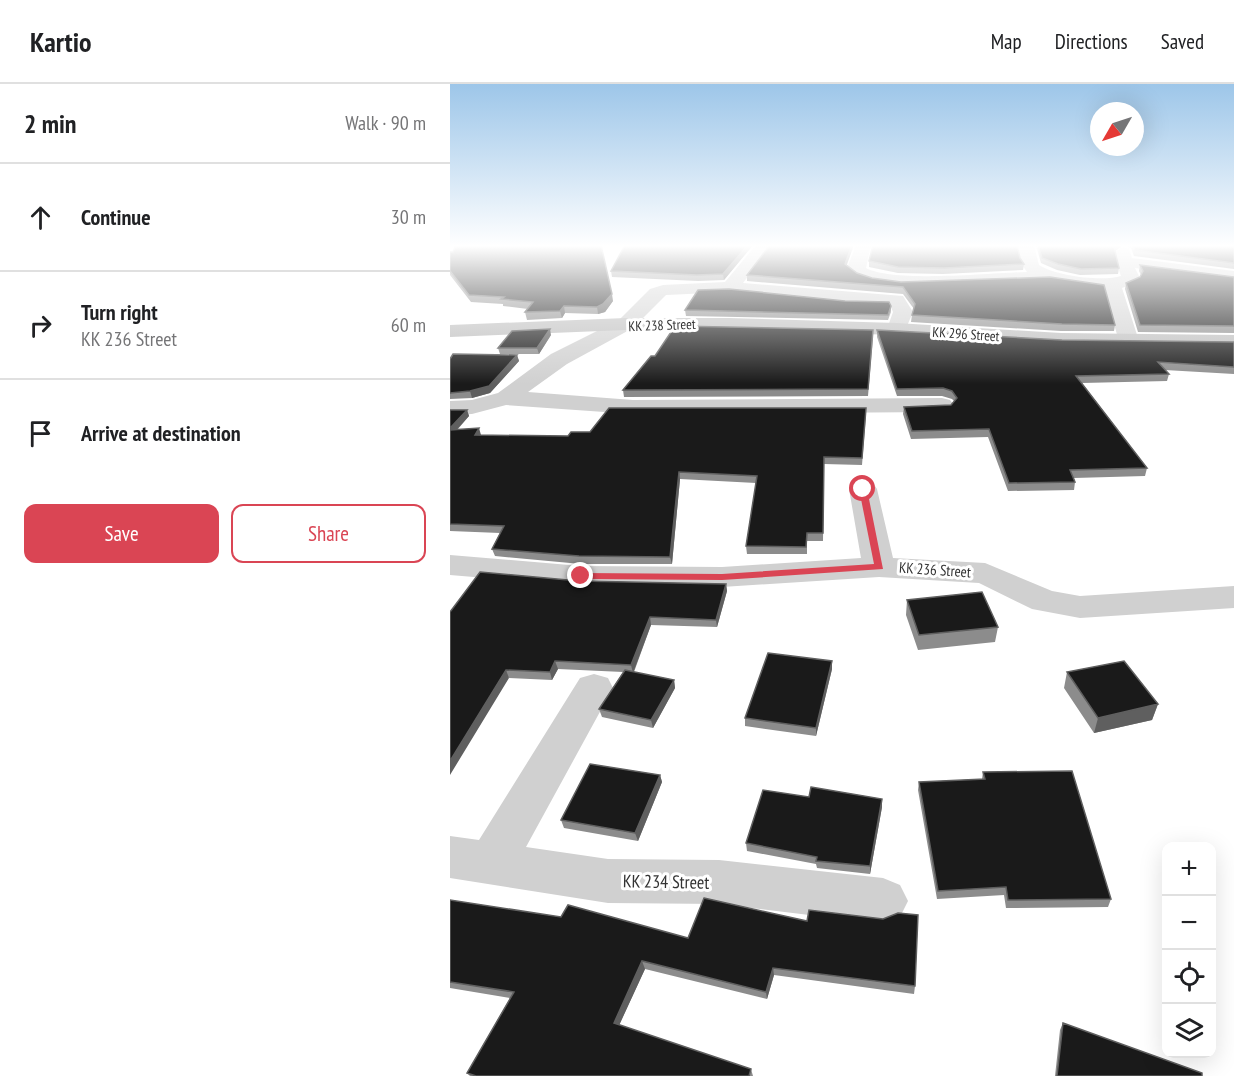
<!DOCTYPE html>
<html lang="en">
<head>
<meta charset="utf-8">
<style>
	:root { --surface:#fff; --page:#f2f2f2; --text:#202124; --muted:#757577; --line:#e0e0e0; --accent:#da4554 }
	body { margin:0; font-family:"PT Sans Narrow",sans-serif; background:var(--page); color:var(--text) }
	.controls { position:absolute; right:18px; bottom:18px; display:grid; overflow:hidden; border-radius:12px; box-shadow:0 6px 24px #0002 }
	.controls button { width:54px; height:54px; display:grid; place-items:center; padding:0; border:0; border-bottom:2px solid var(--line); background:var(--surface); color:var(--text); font:30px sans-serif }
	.compass { position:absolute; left:640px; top:18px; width:54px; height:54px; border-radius:50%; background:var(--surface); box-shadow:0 6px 24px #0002; rotate:231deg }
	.stop { position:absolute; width:18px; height:18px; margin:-14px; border:4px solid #da4554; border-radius:50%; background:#fff }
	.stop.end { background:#da4554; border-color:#fff; box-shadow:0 2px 6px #0008 }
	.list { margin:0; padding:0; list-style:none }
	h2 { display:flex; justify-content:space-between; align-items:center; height:78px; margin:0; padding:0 24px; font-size:26px }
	h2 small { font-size:20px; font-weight:400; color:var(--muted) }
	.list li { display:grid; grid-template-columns:39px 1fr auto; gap:18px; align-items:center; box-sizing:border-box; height:108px; padding:0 24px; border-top:2px solid var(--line) }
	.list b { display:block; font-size:22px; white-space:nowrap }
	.list p { margin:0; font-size:20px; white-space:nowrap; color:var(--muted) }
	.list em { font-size:20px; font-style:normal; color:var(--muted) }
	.actions { display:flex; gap:12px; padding:18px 24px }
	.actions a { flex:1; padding:14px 0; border:2px solid var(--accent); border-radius:12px; text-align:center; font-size:21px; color:var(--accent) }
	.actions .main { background:var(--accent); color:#fff }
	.icon { flex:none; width:33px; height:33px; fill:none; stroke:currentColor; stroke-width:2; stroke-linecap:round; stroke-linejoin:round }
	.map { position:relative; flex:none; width:784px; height:992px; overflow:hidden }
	header { display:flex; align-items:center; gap:36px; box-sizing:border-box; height:84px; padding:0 30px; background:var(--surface); border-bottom:2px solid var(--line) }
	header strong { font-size:28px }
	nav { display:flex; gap:33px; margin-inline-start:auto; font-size:21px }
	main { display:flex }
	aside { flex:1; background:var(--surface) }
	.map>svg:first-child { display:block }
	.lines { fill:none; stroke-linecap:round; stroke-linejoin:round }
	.street { fill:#d0d0d0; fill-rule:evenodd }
	.secondary { fill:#bdbdbd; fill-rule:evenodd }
	.wall { fill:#8c8c8c }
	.shaded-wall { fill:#5f5f5f }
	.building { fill:#1a1a1a; stroke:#5f5f5f; stroke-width:1.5 }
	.route { fill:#da4554 }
	.labels { text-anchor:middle; stroke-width:6; stroke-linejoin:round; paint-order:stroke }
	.far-street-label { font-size:14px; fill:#333; stroke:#fff }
	.street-label { font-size:15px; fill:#333; stroke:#fff }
	.near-street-label { font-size:18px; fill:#333; stroke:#fff }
</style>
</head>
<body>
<header>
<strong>Kartio</strong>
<nav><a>Map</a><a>Directions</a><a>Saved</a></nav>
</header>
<main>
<aside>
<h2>2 min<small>Walk · 90 m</small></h2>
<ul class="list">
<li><svg class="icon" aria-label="ahead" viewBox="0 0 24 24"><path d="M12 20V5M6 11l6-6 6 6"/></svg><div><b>Continue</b></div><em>30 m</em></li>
<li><svg class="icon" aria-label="right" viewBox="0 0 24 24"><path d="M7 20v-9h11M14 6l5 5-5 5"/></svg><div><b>Turn right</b><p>KK 236 Street</p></div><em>60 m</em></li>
<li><svg class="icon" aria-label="arrive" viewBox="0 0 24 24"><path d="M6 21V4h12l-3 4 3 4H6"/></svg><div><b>Arrive at destination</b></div></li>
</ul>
<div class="actions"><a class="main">Save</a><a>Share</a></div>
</aside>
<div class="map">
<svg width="784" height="992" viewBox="0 0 784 992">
	<rect width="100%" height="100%" fill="#fff"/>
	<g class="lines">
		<path class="street" d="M 306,161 L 322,161 L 293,199 L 453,212 L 463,228 L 454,249 L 440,249 L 437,245 L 443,228 L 440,221 L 395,220 L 280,208 L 216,211 L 183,244 L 117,280 L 78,308 L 183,316 L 492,314 L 500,316 L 504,321 L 500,326 L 492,328 L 183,330 L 56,321 L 22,330 L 0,331 L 0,317 L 22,316 L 48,309 L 101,270 L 169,236 L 200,205 L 213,201 L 275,198 Z
			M 406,161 L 423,161 L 420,165 L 416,184 C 444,199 541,189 577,188 L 571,179 L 568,161 L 584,161 L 589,181 C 606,192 653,198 671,192 L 666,178 L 665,168 L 673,163 L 679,165 L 682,174 L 784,187 L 784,197 L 685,184 L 690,194 L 687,198 L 672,204 L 688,254 L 685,258 L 678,260 L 671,258 L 668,254 L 654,205 L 599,197 L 451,202 C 433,200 410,200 397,184 Z
			M 413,396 L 423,399 L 427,405 L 443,474 L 535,479 L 602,507 L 630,512 L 784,502 L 784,524 L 630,534 L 582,525 L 529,499 L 429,493 L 272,503 L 131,502 L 0,491 L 0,471 L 131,482 L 272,483 L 411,474 L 399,405 L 403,399 Z
			M 144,590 L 158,594 L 163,604 L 76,763 L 158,775 L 269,776 L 433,794 L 450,801 L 458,817 L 450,833 L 433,840 L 269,820 L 158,819 L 0,794 L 0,752 L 29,756 L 130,594 Z"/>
		<path class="secondary" d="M 176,234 L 279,234 L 447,239 L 611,249 L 784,251 L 784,263 L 611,261 L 447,251 L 279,246 L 176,246 L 0,253 L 0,241 Z"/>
	</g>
	<path class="wall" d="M 175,161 L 303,161 L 274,196 L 248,197 L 162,193 L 161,187 Z
		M 586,161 L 784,161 L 784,185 L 684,172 L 681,164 L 674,161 L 665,167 L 669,184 L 668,190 L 630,191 L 607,186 L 591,179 Z
		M 0,168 L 163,217 L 155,228 L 148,230 L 115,229 L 112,234 L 77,236 L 75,228 L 78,225 L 53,222 L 53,220 L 21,218 L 0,191 Z
		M 570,174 L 574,180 L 573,186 L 493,190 L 448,189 L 419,183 L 419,177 Z
		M 397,181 L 407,189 L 422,194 L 665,241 L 664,247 L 611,247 L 461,238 L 462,231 L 464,225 L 453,210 L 297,197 L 297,191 Z
		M 690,181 L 784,193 L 784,249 L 688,248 L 675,205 L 676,199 L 690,193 L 691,191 L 689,187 Z
		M 441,222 L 441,228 L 438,236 L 236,232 L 235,226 Z
		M 427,246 L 612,256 L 784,258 L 784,290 L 715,286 L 719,290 L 717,297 L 632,299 L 697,384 L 695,392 L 624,394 L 625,398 L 624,406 L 558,407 L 538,353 L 461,355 L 453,330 L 454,323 L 501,321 L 504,317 L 502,315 L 492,312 L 447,312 L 427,253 Z
		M 101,251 L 89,270 L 50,270 L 48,264 Z
		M 423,253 L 418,312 L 174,313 L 173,306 L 205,272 Z
		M 67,271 L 69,277 L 40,309 L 22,314 L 0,315 L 0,275 Z
		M 0,326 L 17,326 L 19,332 L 8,345 L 31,351 L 118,352 L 140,348 L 416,331 L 412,381 L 374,380 L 373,457 L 357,457 L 357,470 L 297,470 L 296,462 L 306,399 L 230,395 L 222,480 L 131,480 L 45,472 L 42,465 L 50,449 L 0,447 Z
		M 129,497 L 276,500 L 277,507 L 267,543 L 201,541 L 184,588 L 224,596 L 225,604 L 203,644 L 152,633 L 149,625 L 173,588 L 108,585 L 102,596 L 59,594 L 0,528 Z
		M 457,516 L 548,543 L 545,558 L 468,566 L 456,531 Z
		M 382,577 L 382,585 L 366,652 L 295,642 L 295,634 Z
		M 617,588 L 708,620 L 702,636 L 644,649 L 614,604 Z
		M 533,688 L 661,815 L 658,823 L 556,824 L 554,811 L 487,815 L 468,706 L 469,698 L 532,695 Z
		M 210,691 L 212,698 L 188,757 L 114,744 L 111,736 Z
		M 359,713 L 432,715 L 432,723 L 420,790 L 367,784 L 366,780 L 297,767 L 296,759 Z
		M 0,816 L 238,854 L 465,902 L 464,910 L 324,891 L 317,915 L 195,885 L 169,941 L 301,985 L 303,992 L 20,992 L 17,989 L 60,914 L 0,904 Z
		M 613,939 L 752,992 L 605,992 L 610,946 Z"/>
	<path class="shaded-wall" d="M 298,161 L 303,161 L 274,196 L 273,190 Z
		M 402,161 L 404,161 L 395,186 L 395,180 Z
		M 667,161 L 674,161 L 663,168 L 664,163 Z
		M 162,210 L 163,217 L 155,228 L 148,230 L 147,223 Z
		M 114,222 L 115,229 L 112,234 L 110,227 Z
		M 100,245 L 101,251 L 89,270 L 87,264 Z
		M 67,271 L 69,277 L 40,309 L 22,314 L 20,307 Z
		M 17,326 L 19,332 L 1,352 L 0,344 Z
		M 29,344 L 31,351 L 25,351 Z
		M 229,388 L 230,395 L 222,480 L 220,473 Z
		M 276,500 L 277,507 L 267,543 L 266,536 Z
		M 200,533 L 201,541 L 183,589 L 181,581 Z
		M 105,577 L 108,585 L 102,596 L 100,588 Z
		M 382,577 L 382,585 L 366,652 L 366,644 Z
		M 56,586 L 59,594 L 0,691 L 0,677 Z
		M 224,596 L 225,604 L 203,644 L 201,636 Z
		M 708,620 L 702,636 L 644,649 L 648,634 Z
		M 210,691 L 212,698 L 188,757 L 185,749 Z
		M 432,715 L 432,723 L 420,790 L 420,782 Z
		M 192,877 L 195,885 L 167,946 L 164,939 Z
		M 323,884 L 324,891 L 317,915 L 316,908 Z"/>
	<path class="building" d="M 6,161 L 151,161 L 162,210 L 153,220 L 147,223 L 114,222 L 110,227 L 75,228 L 83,218 L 51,215 L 54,213 L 19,211 L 0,187 L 0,168 L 3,168 Z
		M 175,161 L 298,161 L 273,190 L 247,191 L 161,187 Z
		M 320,161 L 402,161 L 395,180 L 407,189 L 422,194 L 451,198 L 600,193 L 654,201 L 665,241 L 612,240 L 462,231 L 465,220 L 453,203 L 297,191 Z
		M 423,161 L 567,161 L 570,174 L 574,180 L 494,184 L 448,183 L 419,177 Z
		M 588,161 L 667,161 L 664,163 L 669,184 L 631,185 L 608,180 L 592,174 Z
		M 683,161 L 784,161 L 784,179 L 685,166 Z
		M 690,181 L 784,193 L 784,242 L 690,241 L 676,199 L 690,193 L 693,187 Z
		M 279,205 L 395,217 L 439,218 L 441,222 L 438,231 L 235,226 L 248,206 Z
		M 225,242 L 423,246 L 418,305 L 173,306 L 201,272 L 205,272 Z
		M 100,245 L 87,264 L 48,264 L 62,247 Z
		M 427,246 L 612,256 L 784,258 L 784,283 L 708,278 L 719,290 L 626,292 L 697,384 L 620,386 L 625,398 L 559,399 L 539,345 L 462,347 L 454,323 L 501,321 L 507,314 L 502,307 L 493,304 L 447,305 Z
		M 3,270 L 67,271 L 39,302 L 20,307 L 0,309 L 0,275 Z
		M 159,324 L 416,324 L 412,374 L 374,373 L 373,449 L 357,449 L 356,463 L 296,462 L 307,392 L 229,388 L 220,473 L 129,472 L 42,465 L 54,442 L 0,440 L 0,346 L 29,344 L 25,351 L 118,352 L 121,348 L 140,348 Z
		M 0,326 L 17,326 L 0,344 Z
		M 30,488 L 129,497 L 276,500 L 266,536 L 200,533 L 181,581 L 105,577 L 100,588 L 56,586 L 0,677 L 0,528 Z
		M 532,508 L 548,543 L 469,551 L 457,516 Z
		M 318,569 L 382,577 L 366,644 L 295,634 Z
		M 674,577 L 708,620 L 648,634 L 617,588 Z
		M 175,586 L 224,596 L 201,636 L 149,625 Z
		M 140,680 L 210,691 L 185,749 L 111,736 Z
		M 622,687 L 661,815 L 558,816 L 556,803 L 488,807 L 469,698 L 535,695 L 533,688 Z
		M 361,703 L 432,715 L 420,782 L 366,777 L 367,773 L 296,759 L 313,706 L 359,713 Z
		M 254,814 L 357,837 L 359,826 L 433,835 L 448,829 L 468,831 L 465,902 L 323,884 L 316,908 L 192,877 L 164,939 L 301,985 L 299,992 L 26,992 L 17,989 L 64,908 L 0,898 L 0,816 L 111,833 L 118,821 L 238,854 Z
		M 613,939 L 752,989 L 752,992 L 607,992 Z"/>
	<linearGradient id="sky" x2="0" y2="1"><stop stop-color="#9dc6e9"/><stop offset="0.54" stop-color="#fff"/><stop offset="1" stop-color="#fff" stop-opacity="0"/></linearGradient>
	<rect width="784" height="300" fill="url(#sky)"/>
	<path class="route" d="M 413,403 L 417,405 L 433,485 L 272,496 L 131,495 L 126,492 L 131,489 L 272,490 L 424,480 L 409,405 Z"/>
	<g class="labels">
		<g class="far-street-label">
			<text transform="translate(212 241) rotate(-2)" y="5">KK 238 Street</text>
			<text transform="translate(516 250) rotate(4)" y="5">KK 296 Street</text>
		</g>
		<g class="street-label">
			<text transform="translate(485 486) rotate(4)" y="5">KK 236 Street</text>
		</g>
		<g class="near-street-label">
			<text transform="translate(216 798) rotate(1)" y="6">KK 234 Street</text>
		</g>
	</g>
</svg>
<div class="controls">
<button>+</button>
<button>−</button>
<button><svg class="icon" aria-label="locate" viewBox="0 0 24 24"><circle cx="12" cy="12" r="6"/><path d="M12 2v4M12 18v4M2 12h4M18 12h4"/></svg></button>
<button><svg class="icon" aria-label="layers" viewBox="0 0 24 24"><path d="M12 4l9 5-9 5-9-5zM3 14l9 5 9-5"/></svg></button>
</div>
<svg class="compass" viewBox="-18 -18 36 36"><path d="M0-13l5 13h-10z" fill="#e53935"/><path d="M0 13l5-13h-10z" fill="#757577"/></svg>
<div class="stop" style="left:413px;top:405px"></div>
<div class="stop end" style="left:131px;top:492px"></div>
</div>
</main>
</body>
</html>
